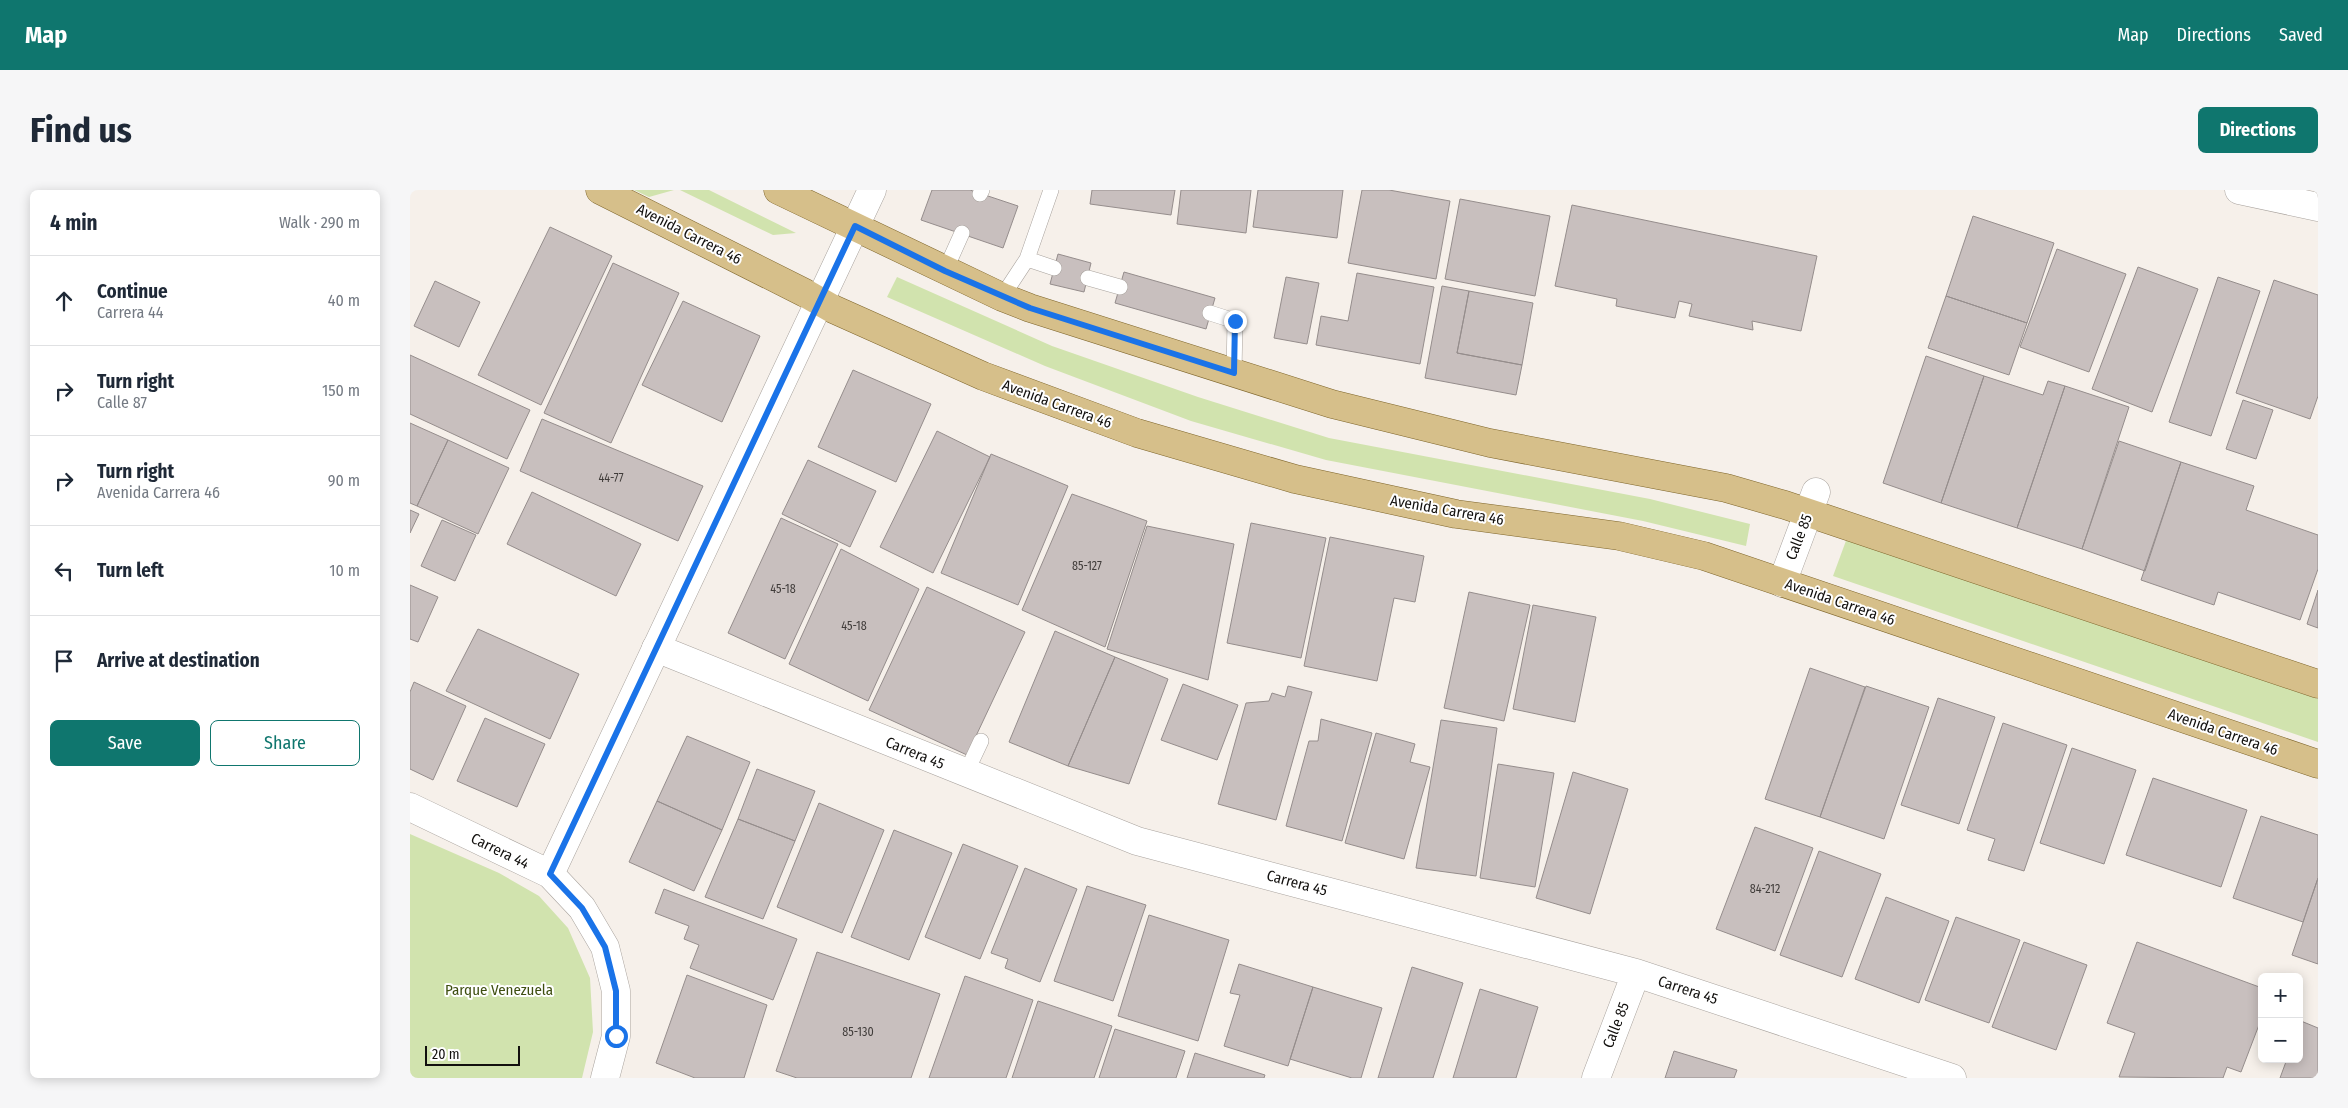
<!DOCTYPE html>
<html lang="en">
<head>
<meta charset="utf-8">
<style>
	:root { --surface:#fff; --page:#f6f6f7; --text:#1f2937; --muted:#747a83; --line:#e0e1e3; --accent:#0f766e }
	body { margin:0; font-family:"Fira Sans Condensed",sans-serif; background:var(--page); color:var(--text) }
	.controls { position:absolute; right:15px; bottom:15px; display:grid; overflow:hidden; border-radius:8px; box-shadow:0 2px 12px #0003 }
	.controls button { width:45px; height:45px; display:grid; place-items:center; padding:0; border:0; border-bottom:1px solid var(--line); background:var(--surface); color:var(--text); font:25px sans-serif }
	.scale { position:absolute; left:15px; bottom:12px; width:95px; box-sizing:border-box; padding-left:5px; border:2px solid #12100e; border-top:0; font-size:14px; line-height:18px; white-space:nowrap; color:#12100e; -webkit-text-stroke:4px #fff; paint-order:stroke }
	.stop { position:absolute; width:15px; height:15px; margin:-11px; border:4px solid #1a73e8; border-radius:50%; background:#fff }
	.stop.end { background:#1a73e8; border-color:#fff; box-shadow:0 1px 5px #0008 }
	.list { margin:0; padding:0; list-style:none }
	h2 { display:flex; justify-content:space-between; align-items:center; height:65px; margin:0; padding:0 20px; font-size:21px }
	h2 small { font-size:16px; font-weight:400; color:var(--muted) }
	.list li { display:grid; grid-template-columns:32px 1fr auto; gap:15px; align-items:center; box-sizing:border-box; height:90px; padding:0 20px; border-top:1px solid var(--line) }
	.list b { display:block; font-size:19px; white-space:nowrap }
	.list p { margin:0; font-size:16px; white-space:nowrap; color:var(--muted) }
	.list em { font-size:16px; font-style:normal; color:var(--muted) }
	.actions { display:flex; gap:10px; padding:15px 20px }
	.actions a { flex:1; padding:11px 0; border:1px solid var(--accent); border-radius:8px; text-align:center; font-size:18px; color:var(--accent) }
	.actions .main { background:var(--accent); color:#fff }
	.icon { flex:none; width:28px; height:28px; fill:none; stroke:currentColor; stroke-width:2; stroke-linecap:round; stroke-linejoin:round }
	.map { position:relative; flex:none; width:1908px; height:888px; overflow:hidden; border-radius:8px }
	header { display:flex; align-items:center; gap:30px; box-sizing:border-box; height:70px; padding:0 25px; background:var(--accent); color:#fff }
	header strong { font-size:24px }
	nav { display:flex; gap:28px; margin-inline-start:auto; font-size:18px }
	.intro { display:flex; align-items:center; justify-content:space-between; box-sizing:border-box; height:120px; padding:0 30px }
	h1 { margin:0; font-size:35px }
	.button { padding:12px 22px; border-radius:8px; background:var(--accent); color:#fff; font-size:18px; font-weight:700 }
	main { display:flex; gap:30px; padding:0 30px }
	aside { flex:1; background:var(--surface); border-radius:8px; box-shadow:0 2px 12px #0003 }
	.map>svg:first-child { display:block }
	.green { fill:#d1e3ae }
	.building { fill:#c8bfbe; stroke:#958d8c }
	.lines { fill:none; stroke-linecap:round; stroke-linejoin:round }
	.service-casing { stroke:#a9a39e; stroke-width:16 }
	.minor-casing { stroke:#a9a39e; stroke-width:29 }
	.tertiary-casing { stroke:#a9a39e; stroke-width:29 }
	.primary-casing { stroke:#7f662c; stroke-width:29 }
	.service { stroke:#fff; stroke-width:15 }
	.minor { stroke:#fff; stroke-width:28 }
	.tertiary { stroke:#fff; stroke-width:28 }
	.primary { stroke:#d6bf8a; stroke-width:28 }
	.route { stroke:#1a73e8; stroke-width:6 }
	.labels { text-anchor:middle; stroke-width:4; stroke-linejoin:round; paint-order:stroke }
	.number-label { font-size:12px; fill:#403c3a }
	.street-label { font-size:15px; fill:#12100e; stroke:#fff }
	.park-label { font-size:15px; fill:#3e4e10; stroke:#fff }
</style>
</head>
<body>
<header>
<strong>Map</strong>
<nav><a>Map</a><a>Directions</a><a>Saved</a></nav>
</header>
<div class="intro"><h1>Find us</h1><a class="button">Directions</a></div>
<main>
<aside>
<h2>4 min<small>Walk · 290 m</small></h2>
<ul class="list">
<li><svg class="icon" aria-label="ahead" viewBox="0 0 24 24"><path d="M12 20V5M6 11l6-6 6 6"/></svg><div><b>Continue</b><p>Carrera 44</p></div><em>40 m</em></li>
<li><svg class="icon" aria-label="right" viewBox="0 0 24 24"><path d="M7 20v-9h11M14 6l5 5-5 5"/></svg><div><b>Turn right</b><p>Calle 87</p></div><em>150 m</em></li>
<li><svg class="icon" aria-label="right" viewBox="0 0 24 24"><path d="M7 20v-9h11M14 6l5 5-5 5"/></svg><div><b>Turn right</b><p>Avenida Carrera 46</p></div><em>90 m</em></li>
<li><svg class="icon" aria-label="left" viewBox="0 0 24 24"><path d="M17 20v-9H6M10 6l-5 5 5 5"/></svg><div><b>Turn left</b></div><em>10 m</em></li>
<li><svg class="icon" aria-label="arrive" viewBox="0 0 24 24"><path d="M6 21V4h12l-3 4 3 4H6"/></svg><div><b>Arrive at destination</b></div></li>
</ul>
<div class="actions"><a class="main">Save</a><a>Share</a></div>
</aside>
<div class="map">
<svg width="1908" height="888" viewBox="0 0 1908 888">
	<rect width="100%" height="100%" fill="#f6f0ea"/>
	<path class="green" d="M 224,0 L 264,0 L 239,7 Z
		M 270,0 L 299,0 L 386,43 L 363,45 Z
		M 487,87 L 642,156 L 788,207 L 919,248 L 1240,309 L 1340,334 L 1336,356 L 1233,331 L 916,270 L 781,231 L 635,176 L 477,107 Z
		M 1437,348 L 1908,509 L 1908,552 L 1423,386 Z
		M 0,644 L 89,683 L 129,706 L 158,738 L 180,788 L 183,842 L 172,888 L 0,888 Z"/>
	<path class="building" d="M 522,0 L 560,0 L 608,16 L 593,58 L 511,30 Z
		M 682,0 L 765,0 L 761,25 L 680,14 Z
		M 771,0 L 841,0 L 836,43 L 767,34 Z
		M 848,0 L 933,0 L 927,48 L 843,37 Z
		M 952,0 L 979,0 L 1040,11 L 1026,89 L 938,73 Z
		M 1050,9 L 1140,26 L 1125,106 L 1035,89 Z
		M 1162,15 L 1407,66 L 1391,141 L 1342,131 L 1343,140 L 1279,126 L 1282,114 L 1269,111 L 1265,128 L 1206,116 L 1207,109 L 1145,96 Z
		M 1563,26 L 1644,53 L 1617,133 L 1536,106 Z
		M 140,37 L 202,66 L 131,215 L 68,185 Z
		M 1647,59 L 1716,84 L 1679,182 L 1610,157 Z
		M 648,64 L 681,73 L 674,102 L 640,94 Z
		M 203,73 L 269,103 L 201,253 L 134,223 Z
		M 1728,77 L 1788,99 L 1742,222 L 1682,199 Z
		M 714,82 L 805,108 L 796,139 L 705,113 Z
		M 947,83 L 1024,97 L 1010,174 L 906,155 L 911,126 L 938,131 Z
		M 876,87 L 909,93 L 897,154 L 864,148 Z
		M 1808,87 L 1850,101 L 1801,246 L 1759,232 Z
		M 1864,90 L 1908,105 L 1908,206 L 1900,229 L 1826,203 Z
		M 25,91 L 70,112 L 49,157 L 4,136 Z
		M 1032,96 L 1059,101 L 1047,163 L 1112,175 L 1106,205 L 1015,188 Z
		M 1059,101 L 1123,113 L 1112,175 L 1047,163 Z
		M 1536,106 L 1617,133 L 1599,185 L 1518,158 Z
		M 273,111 L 350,146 L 312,232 L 232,195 Z
		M 0,165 L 120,220 L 97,269 L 0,224 Z
		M 1516,166 L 1574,186 L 1531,313 L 1473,293 Z
		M 443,180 L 521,214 L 486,292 L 408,257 Z
		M 1574,186 L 1633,205 L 1638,191 L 1655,196 L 1607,338 L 1531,313 Z
		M 1655,196 L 1719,217 L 1672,359 L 1607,338 Z
		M 1833,210 L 1863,220 L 1846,269 L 1816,259 Z
		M 132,229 L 293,296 L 268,351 L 110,281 Z
		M 0,233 L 38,250 L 7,316 L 0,313 Z
		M 527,241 L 580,267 L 523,383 L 470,357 Z
		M 38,250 L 99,278 L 68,344 L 7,316 Z
		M 1709,251 L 1771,272 L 1735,381 L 1672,359 Z
		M 581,264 L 658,296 L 608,415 L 531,383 Z
		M 398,270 L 466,301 L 440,357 L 372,324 Z
		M 1771,272 L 1844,296 L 1836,320 L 1908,345 L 1908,379 L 1890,430 L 1808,402 L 1804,415 L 1731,390 Z
		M 122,302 L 231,354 L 206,406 L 97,354 Z
		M 662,304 L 737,331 L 695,457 L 612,420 Z
		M 0,320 L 9,324 L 0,343 Z
		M 371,328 L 428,354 L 375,469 L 318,443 Z
		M 32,330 L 66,345 L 45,391 L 11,376 Z
		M 841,333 L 916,348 L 891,468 L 817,453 Z
		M 737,336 L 824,354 L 798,490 L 697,459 Z
		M 920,347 L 1014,366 L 1005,412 L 984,408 L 967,491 L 894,476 Z
		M 431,359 L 509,399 L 458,511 L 379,474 Z
		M 0,395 L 28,407 L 8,452 L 0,449 Z
		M 517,397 L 615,442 L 557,565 L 459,520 Z
		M 1908,400 L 1908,438 L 1897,434 Z
		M 1059,402 L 1120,415 L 1094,531 L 1034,518 Z
		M 1123,415 L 1186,427 L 1165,532 L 1103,519 Z
		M 68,439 L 169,484 L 140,549 L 36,501 Z
		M 645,441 L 705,467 L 658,576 L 599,552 Z
		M 705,467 L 758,489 L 719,594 L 658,576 Z
		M 1400,478 L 1455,497 L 1410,627 L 1355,609 Z
		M 4,492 L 56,516 L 23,590 L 0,579 L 0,502 Z
		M 773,494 L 828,515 L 807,570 L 751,550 Z
		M 878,496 L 902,502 L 866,630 L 808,614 L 836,513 L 859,511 L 862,503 L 875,507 Z
		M 1456,496 L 1519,517 L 1474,649 L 1410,627 Z
		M 1528,508 L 1585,527 L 1549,634 L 1491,615 Z
		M 75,528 L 135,554 L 107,617 L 47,591 Z
		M 911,529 L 962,543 L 932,651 L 876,636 L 899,551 L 908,551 Z
		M 1031,530 L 1087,538 L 1066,686 L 1006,678 Z
		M 1593,533 L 1657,555 L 1614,681 L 1578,670 L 1585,649 L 1557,640 Z
		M 966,543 L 1005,554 L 1000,572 L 1020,577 L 994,669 L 935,653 Z
		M 277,546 L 340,572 L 312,640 L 247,611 Z
		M 1662,558 L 1726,580 L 1694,674 L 1630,653 Z
		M 1088,574 L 1144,583 L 1125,697 L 1070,688 Z
		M 347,579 L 405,601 L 385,651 L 328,629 Z
		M 1163,582 L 1218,599 L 1180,724 L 1126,708 Z
		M 1743,588 L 1837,620 L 1811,697 L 1716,665 Z
		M 247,611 L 312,640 L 284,701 L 219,672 Z
		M 409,613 L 474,640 L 432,743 L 367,717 Z
		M 1851,626 L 1908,645 L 1908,688 L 1893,732 L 1823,708 Z
		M 328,629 L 385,651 L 353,729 L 295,707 Z
		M 1345,637 L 1403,658 L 1365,761 L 1306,739 Z
		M 484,640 L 542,663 L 499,770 L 441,747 Z
		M 553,654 L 608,676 L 570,769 L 515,747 Z
		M 1409,661 L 1471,684 L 1432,787 L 1370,765 Z
		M 615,678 L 667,699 L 630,792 L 595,778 L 598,769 L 581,763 Z
		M 1908,688 L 1908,774 L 1882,765 Z
		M 677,696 L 736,715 L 703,811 L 644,791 Z
		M 254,699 L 387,749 L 363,810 L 280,778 L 289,755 L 274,749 L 279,736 L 245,723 Z
		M 1476,707 L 1539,731 L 1509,813 L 1445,789 Z
		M 739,725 L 819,750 L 788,851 L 708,826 Z
		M 1546,727 L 1610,750 L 1579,833 L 1515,810 Z
		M 1614,752 L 1677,775 L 1646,860 L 1582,837 Z
		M 1727,752 L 1852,798 L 1852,827 L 1831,882 L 1817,877 L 1813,888 L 1709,887 L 1725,843 L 1697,833 Z
		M 407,762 L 530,804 L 501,888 L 387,888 L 366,881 Z
		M 829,774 L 903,797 L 878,876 L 814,856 L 830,805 L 820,803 Z
		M 1002,777 L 1053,793 L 1023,888 L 968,888 Z
		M 277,785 L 357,815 L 334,888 L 285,888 L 246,873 Z
		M 555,786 L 623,810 L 596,888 L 519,888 Z
		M 903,797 L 972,818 L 951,888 L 942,888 L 880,869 Z
		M 1070,799 L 1128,817 L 1106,888 L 1043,888 Z
		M 628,811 L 702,836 L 684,888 L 602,888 Z
		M 1891,831 L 1908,838 L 1908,888 L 1870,888 L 1877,869 L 1889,869 L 1889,837 Z
		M 705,839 L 775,861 L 766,888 L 689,888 Z
		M 1264,861 L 1327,880 L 1324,888 L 1255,888 Z
		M 785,863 L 855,885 L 854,888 L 777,888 Z"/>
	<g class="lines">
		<g class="service-casing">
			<path id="service" d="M 570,4 L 572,0
				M 617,69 L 641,0
				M 535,81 L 552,43
				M 678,88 L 710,97
				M 592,107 L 617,69 L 644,78
				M 800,123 L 825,131 L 824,183
				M 556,583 L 571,551"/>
		</g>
		<g class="minor-casing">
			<path id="minor" d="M 1829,0 L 1908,17
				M 1372,393 L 1406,302
				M 246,458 L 727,651 L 1226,783 L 1542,888
				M 1186,888 L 1226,783"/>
		</g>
		<g class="tertiary-casing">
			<path id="tertiary" d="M 0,617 L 140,684 L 172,718 L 195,757 L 206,801 L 206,846 L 195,888
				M 140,684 L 462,0"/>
		</g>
		<g class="primary-casing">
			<path id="primary" d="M 190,0 L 395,103 L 423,119 L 573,186 L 727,243 L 885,289 L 1046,324 L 1209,346 L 1294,366 L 1908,574
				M 368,0 L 592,107 L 620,118 L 922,214 L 1080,253 L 1316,298 L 1375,315 L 1908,494"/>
		</g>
		<use href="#service" class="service"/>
		<use href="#minor" class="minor"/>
		<use href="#tertiary" class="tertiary"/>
		<use href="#primary" class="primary"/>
	</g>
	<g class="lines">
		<path class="route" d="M 206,846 L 206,801 L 195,757 L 172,718 L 140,684 L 445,36 L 535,81 L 620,118 L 824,183 L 825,131"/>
	</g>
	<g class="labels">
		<g class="number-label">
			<text x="201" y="292">44-77</text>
			<text x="677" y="380">85-127</text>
			<text x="373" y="403">45-18</text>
			<text x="444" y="440">45-18</text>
			<text x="1355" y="703">84-212</text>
			<text x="448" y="846">85-130</text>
		</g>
		<g class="street-label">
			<text transform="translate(279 44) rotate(27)" y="5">Avenida Carrera 46</text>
			<text transform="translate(647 214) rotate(20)" y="5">Avenida Carrera 46</text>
			<text transform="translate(1037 320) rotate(10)" y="5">Avenida Carrera 46</text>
			<text transform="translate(1389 347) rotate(-69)" y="5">Calle 85</text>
			<text transform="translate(1430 412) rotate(19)" y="5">Avenida Carrera 46</text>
			<text transform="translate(1813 542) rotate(19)" y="5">Avenida Carrera 46</text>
			<text transform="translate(505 563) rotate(22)" y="5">Carrera 45</text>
			<text transform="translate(90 661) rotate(26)" y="5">Carrera 44</text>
			<text transform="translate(887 693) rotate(15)" y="5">Carrera 45</text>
			<text transform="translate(1278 800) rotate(18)" y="5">Carrera 45</text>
			<text transform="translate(1206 835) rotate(-69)" y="5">Calle 85</text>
		</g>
		<g class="park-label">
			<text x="89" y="805">Parque Venezuela</text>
		</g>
	</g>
</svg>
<div class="controls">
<button>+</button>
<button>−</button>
</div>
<div class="scale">20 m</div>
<div class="stop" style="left:206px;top:846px"></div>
<div class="stop end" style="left:825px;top:131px"></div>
</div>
</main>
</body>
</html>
